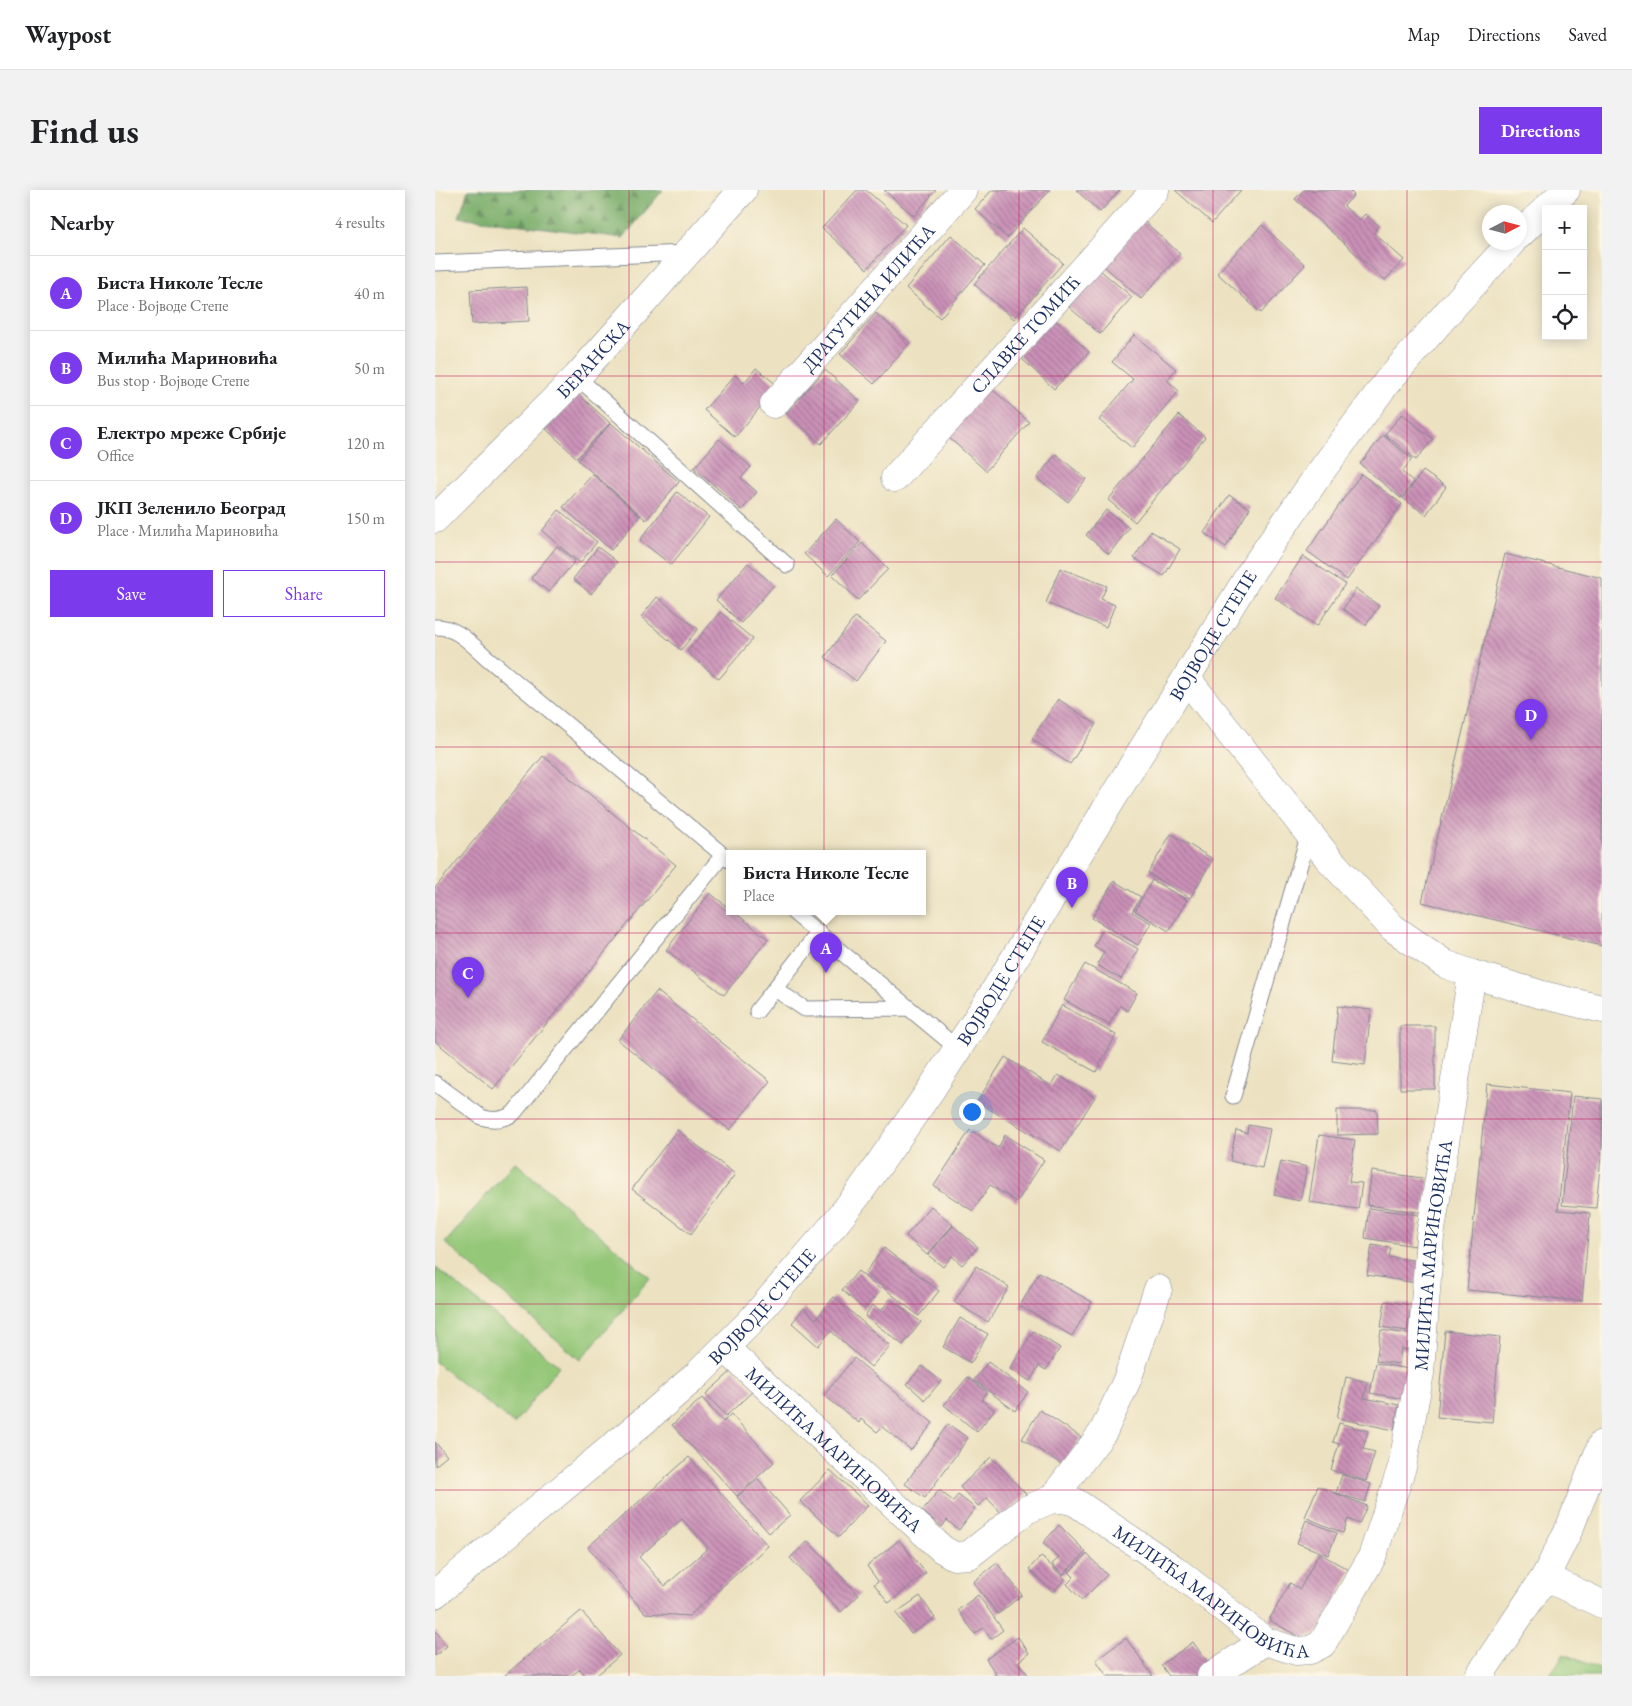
<!DOCTYPE html>
<html lang="en">
<head>
<meta charset="utf-8">
<style>
	:root { --surface:#fff; --page:#f2f2f2; --text:#202124; --muted:#757577; --line:#e0e0e0; --accent:#7c3aed }
	body { margin:0; font-family:"EB Garamond",serif; background:var(--page); color:var(--text) }
	.controls { position:absolute; right:15px; top:15px; display:grid; overflow:hidden; border-radius:0px; box-shadow:0 2px 12px #0003 }
	.controls button { width:45px; height:45px; display:grid; place-items:center; padding:0; border:0; border-bottom:1px solid var(--line); background:var(--surface); color:var(--text); font:25px sans-serif }
	.compass { position:absolute; left:1047px; top:15px; width:45px; height:45px; border-radius:50%; background:var(--surface); box-shadow:0 2px 12px #0003; rotate:84deg }
	.you { position:absolute; left:536px; top:921px; width:18px; height:18px; margin:-12px; border:4px solid #fff; border-radius:50%; background:#1a73e8; box-shadow:0 0 0 8px #1a73e833 }
	.badge { display:grid; place-items:center; width:32px; height:32px; border-radius:50%; background:var(--accent); color:#fff; font-size:16px; font-weight:700 }
	.pin { position:absolute; translate:-50% -41px; filter:drop-shadow(0 1px 2px #0008) }
	.pin::after { content:''; position:absolute; top:26px; width:18px; height:15px; background:inherit; clip-path:polygon(0 0,100% 0,50% 100%) }
	.popup { position:absolute; left:291px; top:660px; width:200px; height:65px; box-sizing:border-box; display:grid; place-content:center; border-radius:0px; background:var(--surface); filter:drop-shadow(0 1px 4px #0005); font-size:16px; white-space:nowrap; color:var(--muted) }
	.popup b { font-size:19px; color:var(--text) }
	.popup::after { content:''; position:absolute; left:50%; top:100%; margin-left:-10px; border:10px solid transparent; border-top-color:var(--surface) }
	.list { margin:0; padding:0; list-style:none }
	h2 { display:flex; justify-content:space-between; align-items:center; height:65px; margin:0; padding:0 20px; font-size:21px }
	h2 small { font-size:16px; font-weight:400; color:var(--muted) }
	.list li { display:grid; grid-template-columns:32px 1fr auto; gap:15px; align-items:center; box-sizing:border-box; height:75px; padding:0 20px; border-top:1px solid var(--line) }
	.list b { display:block; font-size:19px; white-space:nowrap }
	.list p { margin:0; font-size:16px; white-space:nowrap; color:var(--muted) }
	.list em { font-size:16px; font-style:normal; color:var(--muted) }
	.actions { display:flex; gap:10px; padding:15px 20px }
	.actions a { flex:1; padding:11px 0; border:1px solid var(--accent); border-radius:0px; text-align:center; font-size:18px; color:var(--accent) }
	.actions .main { background:var(--accent); color:#fff }
	.icon { flex:none; width:28px; height:28px; fill:none; stroke:currentColor; stroke-width:2; stroke-linecap:round; stroke-linejoin:round }
	.map { position:relative; flex:none; width:1167px; height:1486px; overflow:hidden; border-radius:0px }
	header { display:flex; align-items:center; gap:30px; box-sizing:border-box; height:70px; padding:0 25px; background:var(--surface); border-bottom:1px solid var(--line) }
	header strong { font-size:24px }
	nav { display:flex; gap:28px; margin-inline-start:auto; font-size:18px }
	.intro { display:flex; align-items:center; justify-content:space-between; box-sizing:border-box; height:120px; padding:0 30px }
	h1 { margin:0; font-size:35px }
	.button { padding:12px 22px; border-radius:0px; background:var(--accent); color:#fff; font-size:18px; font-weight:700 }
	main { display:flex; gap:30px; padding:0 30px }
	aside { flex:1; background:var(--surface); border-radius:0px; box-shadow:0 2px 12px #0003 }
	.map>svg:first-child { display:block }
	.grass { fill:#94c778; stroke:#587b6b }
	.forest { fill:url(#forest-firs); stroke:#496e63 }
	.building { fill:url(#building-back-hatch); fill-rule:evenodd }
	.lines { fill:none; stroke-linecap:round; stroke-linejoin:round }
	.lane-casing { stroke:#848890; stroke-width:17 }
	.street-casing { stroke:#848890; stroke-width:29 }
	.secondary-casing { stroke:#848890; stroke-width:29 }
	.lane { stroke:#fff; stroke-width:15 }
	.street { stroke:#fff; stroke-width:28 }
	.secondary { stroke:#fff; stroke-width:28 }
	.grid { fill:none; stroke:#c2185b; stroke-width:1; stroke-opacity:0.55 }
	.labels { text-anchor:middle; stroke-width:4.5; stroke-linejoin:round; paint-order:stroke }
	.street-label { font-size:19px; fill:#1b2f5e; stroke:#fcf5e5 }
</style>
</head>
<body>
<header>
<strong>Waypost</strong>
<nav><a>Map</a><a>Directions</a><a>Saved</a></nav>
</header>
<div class="intro"><h1>Find us</h1><a class="button">Directions</a></div>
<main>
<aside>
<h2>Nearby<small>4 results</small></h2>
<ul class="list">
<li><span class="badge">A</span><div><b>Биста Николе Тесле</b><p>Place · Војводе Степе</p></div><em>40 m</em></li>
<li><span class="badge">B</span><div><b>Милића Мариновића</b><p>Bus stop · Војводе Степе</p></div><em>50 m</em></li>
<li><span class="badge">C</span><div><b>Електро мреже Србије</b><p>Office</p></div><em>120 m</em></li>
<li><span class="badge">D</span><div><b>ЈКП Зеленило Београд</b><p>Place · Милића Мариновића</p></div><em>150 m</em></li>
</ul>
<div class="actions"><a class="main">Save</a><a>Share</a></div>
</aside>
<div class="map">
<svg width="1167" height="1486" viewBox="0 0 1167 1486">
	<defs>
		<pattern id="forest-firs" width="22" height="20" patternUnits="userSpaceOnUse" patternTransform="scale(1.25)"><rect width="22" height="20" fill="#77ac68"/><path d="M5 1l3.5 6h-7zM16 11l3.5 6h-7z" fill="#618c59"/></pattern>
		<pattern id="building-back-hatch" width="6" height="6" patternUnits="userSpaceOnUse" patternTransform="scale(1.25)"><rect width="6" height="6" fill="#cb91b7"/><path d="M-1 5l2 2M0 0l6 6M5-1l2 2" fill="none" stroke="#a47798"/></pattern>
	</defs>
	<rect width="100%" height="100%" fill="#fcf5e5"/>
	<filter id="ink" filterUnits="userSpaceOnUse"><feTurbulence type="fractalNoise" baseFrequency=".02" numOctaves="2"/><feDisplacementMap in="SourceGraphic" scale="10" xChannelSelector="R" yChannelSelector="G"/><feConvolveMatrix kernelMatrix="1 2 1 2 8 2 1 2 1" color-interpolation-filters="sRGB"/></filter>
	<filter id="wash" filterUnits="userSpaceOnUse"><feTurbulence type="fractalNoise" baseFrequency=".0096" numOctaves="4" result="noise"/><feDisplacementMap in="SourceGraphic" scale="20" xChannelSelector="R" yChannelSelector="G"/><feGaussianBlur stdDeviation="1.12" result="paint"/><feColorMatrix in="noise" values="0 0 0 0 0 0 0 0 0 0 0 0 0 0 0 0 0 1.4 0 .05"/><feComposite in="paint" operator="in"/></filter>
	<g filter="url(#wash)">
		<rect width="100%" height="100%" fill="#ece2c1"/>
		<path class="grass" d="M 80,972 L 215,1088 L 145,1170 L 10,1053 Z
			M 1,1078 L 124,1176 L 79,1234 L 0,1172 Z
			M 1129,1464 L 1167,1480 L 1167,1486 L 1114,1486 Z"/>
		<path class="forest" d="M 33,0 L 228,0 L 188,48 L 24,27 Z"/>
		<g id="blocks">
			<path class="building" d="M 422,0 L 431,0 L 471,35 L 432,79 L 387,38 Z
				M 449,0 L 501,0 L 479,26 Z
				M 557,0 L 615,0 L 572,48 L 540,19 Z
				M 641,0 L 685,0 L 665,22 Z
				M 740,0 L 806,0 L 777,33 Z
				M 869,0 L 914,0 L 919,5 L 909,16 L 924,30 L 930,24 L 943,35 L 939,43 L 969,70 L 950,90 L 860,9 Z
				M 709,31 L 745,64 L 706,109 L 669,76 Z
				M 827,35 L 870,75 L 826,123 L 782,83 Z
				M 588,38 L 628,73 L 579,129 L 539,94 Z
				M 516,45 L 550,75 L 505,128 L 471,98 Z
				M 665,80 L 697,107 L 665,144 L 634,117 Z
				M 92,97 L 94,131 L 37,134 L 35,100 Z
				M 441,123 L 475,153 L 439,194 L 405,164 Z
				M 618,128 L 654,162 L 619,199 L 583,165 Z
				M 699,145 L 741,179 L 732,190 L 744,201 L 697,258 L 664,230 L 698,189 L 677,172 Z
				M 321,178 L 343,196 L 300,247 L 269,220 L 300,185 L 309,193 Z
				M 390,180 L 425,211 L 386,254 L 351,223 Z
				M 555,197 L 594,232 L 551,281 L 512,246 Z
				M 143,204 L 175,233 L 142,268 L 111,239 Z
				M 967,224 L 998,249 L 981,270 L 950,244 Z
				M 744,225 L 770,247 L 700,332 L 673,310 Z
				M 176,233 L 244,292 L 211,330 L 143,270 Z
				M 948,245 L 977,269 L 967,282 L 979,292 L 966,308 L 925,274 Z
				M 284,249 L 316,277 L 306,288 L 322,302 L 307,320 L 259,278 Z
				M 621,264 L 651,289 L 633,312 L 602,288 Z
				M 988,281 L 1011,297 L 991,325 L 968,308 Z
				M 158,284 L 205,326 L 176,360 L 128,317 Z
				M 926,284 L 967,314 L 912,390 L 872,361 Z
				M 242,302 L 274,327 L 236,375 L 205,350 Z
				M 794,305 L 815,318 L 791,357 L 769,343 Z
				M 124,320 L 162,352 L 145,373 L 107,341 Z
				M 671,320 L 694,338 L 674,364 L 651,345 Z
				M 401,329 L 425,352 L 393,386 L 369,364 Z
				M 716,341 L 745,359 L 729,386 L 699,368 Z
				M 427,353 L 453,379 L 423,410 L 397,385 Z
				M 122,356 L 140,371 L 114,402 L 96,388 Z
				M 163,357 L 182,372 L 156,404 L 138,389 Z
				M 1070,364 L 1167,388 L 1167,756 L 987,712 Z
				M 868,366 L 910,394 L 882,436 L 840,408 Z
				M 313,373 L 339,395 L 306,433 L 281,410 Z
				M 625,378 L 672,396 L 666,409 L 680,415 L 671,437 L 611,413 Z
				M 921,399 L 944,416 L 931,435 L 908,419 Z
				M 222,407 L 263,439 L 246,460 L 206,427 Z
				M 285,422 L 318,449 L 284,489 L 252,462 Z
				M 420,427 L 451,451 L 421,491 L 390,467 Z
				M 623,509 L 661,534 L 635,574 L 597,549 Z
				M 108,566 L 241,675 L 58,899 L 0,851 L 0,698 Z
				M 736,644 L 778,669 L 755,708 L 713,683 Z
				M 717,690 L 752,710 L 734,741 L 700,721 Z
				M 679,691 L 706,707 L 697,722 L 716,733 L 703,755 L 657,728 Z
				M 275,703 L 295,719 L 295,722 L 299,722 L 333,749 L 289,805 L 231,760 Z
				M 668,739 L 703,759 L 686,789 L 662,775 L 669,762 L 659,756 Z
				M 650,774 L 702,803 L 692,821 L 685,816 L 674,835 L 629,810 Z
				M 222,801 L 335,891 L 295,940 L 183,850 Z
				M 627,815 L 681,845 L 661,882 L 607,852 Z
				M 903,816 L 936,820 L 930,875 L 897,871 Z
				M 965,836 L 1000,836 L 1000,899 L 965,899 Z
				M 570,867 L 616,896 L 623,885 L 660,907 L 626,961 L 542,912 Z
				M 1052,894 L 1135,903 L 1123,1020 L 1155,1023 L 1147,1111 L 1032,1100 Z
				M 1138,906 L 1167,909 L 1167,956 L 1161,1018 L 1127,1015 Z
				M 902,920 L 942,920 L 943,944 L 902,945 Z
				M 813,935 L 835,939 L 827,978 L 795,971 L 801,940 L 812,943 Z
				M 242,940 L 300,984 L 256,1044 L 197,999 Z
				M 535,940 L 563,958 L 570,945 L 609,970 L 582,1012 L 555,995 L 538,1021 L 499,996 Z
				M 884,945 L 920,950 L 914,992 L 927,993 L 923,1019 L 874,1012 Z
				M 846,971 L 872,977 L 865,1011 L 839,1005 Z
				M 937,981 L 994,989 L 989,1023 L 932,1015 Z
				M 496,1016 L 518,1035 L 492,1065 L 471,1046 Z
				M 934,1018 L 984,1025 L 980,1056 L 930,1048 Z
				M 518,1036 L 543,1057 L 527,1075 L 517,1066 L 508,1077 L 493,1065 Z
				M 937,1055 L 956,1058 L 954,1067 L 985,1071 L 981,1093 L 932,1085 Z
				M 449,1058 L 504,1101 L 484,1126 L 430,1083 Z
				M 541,1076 L 574,1097 L 553,1132 L 519,1112 Z
				M 423,1081 L 446,1100 L 429,1119 L 407,1100 Z
				M 604,1082 L 657,1112 L 637,1146 L 585,1116 Z
				M 399,1107 L 455,1156 L 436,1177 L 396,1141 L 383,1156 L 357,1133 L 369,1118 L 381,1129 Z
				M 455,1109 L 486,1132 L 468,1155 L 430,1126 L 437,1115 L 446,1121 Z
				M 950,1111 L 976,1115 L 972,1141 L 946,1137 Z
				M 525,1128 L 553,1144 L 536,1173 L 508,1157 Z
				M 946,1140 L 980,1145 L 977,1160 L 966,1159 L 964,1174 L 941,1171 Z
				M 598,1141 L 625,1158 L 611,1180 L 604,1176 L 595,1191 L 575,1179 Z
				M 1010,1141 L 1065,1147 L 1057,1232 L 1002,1227 Z
				M 419,1168 L 498,1233 L 476,1260 L 447,1237 L 442,1242 L 426,1229 L 424,1233 L 389,1205 Z
				M 553,1172 L 593,1202 L 580,1221 L 539,1190 Z
				M 941,1173 L 974,1179 L 969,1209 L 935,1203 Z
				M 487,1176 L 506,1191 L 490,1210 L 472,1194 Z
				M 299,1179 L 319,1200 L 291,1226 L 271,1204 Z
				M 533,1187 L 552,1202 L 547,1210 L 559,1220 L 542,1242 L 509,1215 Z
				M 911,1187 L 933,1192 L 929,1208 L 964,1215 L 959,1240 L 902,1228 Z
				M 267,1208 L 288,1232 L 296,1224 L 339,1272 L 302,1306 L 237,1235 Z
				M 605,1220 L 646,1247 L 628,1275 L 587,1249 Z
				M 904,1233 L 933,1241 L 928,1259 L 940,1262 L 931,1291 L 896,1280 L 904,1254 L 898,1252 Z
				M 513,1234 L 533,1248 L 490,1308 L 470,1294 Z
				M 0,1252 L 12,1266 L 0,1276 Z
				M 254,1267 L 333,1356 L 254,1426 L 210,1423 L 153,1357 ZM 247,1329 L 273,1358 L 230,1396 L 204,1367 Z
				M 556,1267 L 591,1304 L 569,1326 L 552,1308 L 543,1316 L 525,1297 Z
				M 395,1280 L 433,1315 L 404,1347 L 365,1311 Z
				M 907,1285 L 936,1294 L 930,1312 L 901,1303 Z
				M 323,1289 L 355,1325 L 334,1343 L 302,1307 Z
				M 883,1296 L 932,1316 L 924,1334 L 913,1329 L 908,1343 L 870,1327 Z
				M 504,1300 L 518,1311 L 523,1305 L 540,1318 L 524,1340 L 512,1330 L 507,1337 L 487,1321 Z
				M 871,1330 L 902,1343 L 893,1365 L 862,1353 Z
				M 624,1335 L 651,1362 L 628,1385 L 617,1374 L 624,1368 L 608,1353 Z
				M 464,1350 L 491,1383 L 454,1413 L 439,1394 L 443,1391 L 432,1376 Z
				M 373,1351 L 424,1405 L 406,1422 L 355,1368 Z
				M 884,1363 L 916,1381 L 884,1441 L 868,1449 L 834,1430 L 855,1393 L 865,1399 Z
				M 652,1364 L 672,1385 L 647,1410 L 632,1394 L 639,1387 L 634,1382 Z
				M 606,1366 L 630,1389 L 618,1402 L 594,1379 Z
				M 562,1373 L 587,1405 L 563,1424 L 538,1392 Z
				M 543,1405 L 568,1440 L 556,1449 L 548,1438 L 540,1444 L 523,1420 Z
				M 485,1406 L 500,1428 L 476,1444 L 461,1423 Z
				M 146,1421 L 185,1465 L 161,1486 L 151,1486 L 145,1479 L 136,1486 L 69,1486 Z
				M 0,1440 L 12,1456 L 0,1466 Z
				M 583,1447 L 594,1463 L 583,1472 L 594,1486 L 558,1486 L 561,1484 L 551,1469 Z
				M 691,1448 L 718,1486 L 672,1486 L 661,1470 Z
				M 758,1452 L 775,1476 L 761,1486 L 734,1486 L 726,1475 Z"/>
		</g>
	</g>
	<g filter="url(#ink)">
		<use href="#blocks" fill-opacity="0" stroke="#848890" stroke-width="1"/>
		<g class="lines">
			<g class="lane-casing">
				<path id="lane" d="M 0,73 L 252,63
					M 142,187 L 352,375
					M 0,437 C 21,436 36,454 51,467 L 294,670
					M 358,722 L 522,858
					M 340,799 L 370,819 L 474,818
					M 322,821 L 384,742
					M 0,893 L 46,927 C 58,931 67,930 78,924 L 288,665
					M 798,906 L 874,643"/>
			</g>
			<g class="street-casing">
				<g id="street">
					<path id="s1" d="M 339,214 L 528,0"/>
					<path id="s2" d="M 460,288 L 720,0"/>
					<path id="s3" d="M 0,329 L 142,187 L 308,0"/>
					<path d="M 752,489 L 894,669 L 958,738 L 1010,774 L 1037,784 L 1104,804 L 1167,819"/>
					<path id="s4" d="M 290,1158 L 507,1359 L 519,1366 L 534,1365 L 591,1320 L 617,1309 L 628,1309 L 640,1312 L 739,1379 L 830,1451 L 861,1461 L 875,1460 L 887,1454 L 937,1367 L 967,1277 L 985,1183 L 995,1046 L 1037,784"/>
					<path d="M 617,1309 L 668,1242 L 692,1190 L 723,1099"/>
					<path d="M 1110,1387 L 1167,1414"/>
					<path d="M 776,1486 L 830,1451"/>
					<path d="M 1044,1486 L 1110,1387 L 1135,1337 L 1167,1254"/>
				</g>
			</g>
			<g class="secondary-casing">
				<g id="secondary">
					<path d="M 1084,45 L 1131,0"/>
					<path id="s5" d="M 0,1404 L 210,1230 L 263,1184 L 315,1132 L 398,1036 L 424,1003 L 495,901 L 551,815 L 818,379 L 884,284 L 952,192 L 1021,113 L 1077,52"/>
				</g>
			</g>
			<use href="#lane" class="lane"/>
			<use href="#street" class="street"/>
			<use href="#secondary" class="secondary"/>
		</g>
	</g>
	<path class="grid" d="M 194,0 L 194,1486M 389,0 L 389,1486M 584,0 L 584,1486M 778,0 L 778,1486M 972,0 L 972,1486M 0,186 L 1167,186M 0,372 L 1167,372M 0,557 L 1167,557M 0,743 L 1167,743M 0,929 L 1167,929M 0,1114 L 1167,1114M 0,1300 L 1167,1300"/>
	<g class="labels">
		<g class="street-label">
			<text dy="7" stroke="none"><textPath href="#s1" startOffset="142">ДРАГУТИНА ИЛИЋА</textPath></text>
			<text dy="7" stroke="none"><textPath href="#s2" startOffset="194">СЛАВКЕ ТОМИЋ</textPath></text>
			<text dy="7" stroke="none"><textPath href="#s3" startOffset="225">БЕРАНСКА</textPath></text>
			<text dy="7" stroke="none"><textPath href="#s5" startOffset="1246">ВОЈВОДЕ СТЕПЕ</textPath></text>
			<text dy="7" stroke="none"><textPath href="#s5" startOffset="841">ВОЈВОДЕ СТЕПЕ</textPath></text>
			<text dy="7" stroke="none"><textPath href="#s4" startOffset="1154">МИЛИЋА МАРИНОВИЋА</textPath></text>
			<text dy="7" stroke="none"><textPath href="#s5" startOffset="436">ВОЈВОДЕ СТЕПЕ</textPath></text>
			<text dy="7" stroke="none"><textPath href="#s4" startOffset="149">МИЛИЋА МАРИНОВИЋА</textPath></text>
			<text dy="7" stroke="none"><textPath href="#s4" startOffset="614">МИЛИЋА МАРИНОВИЋА</textPath></text>
		</g>
	</g>
</svg>
<div class="controls">
<button>+</button>
<button>−</button>
<button><svg class="icon" aria-label="locate" viewBox="0 0 24 24"><circle cx="12" cy="12" r="6"/><path d="M12 2v4M12 18v4M2 12h4M18 12h4"/></svg></button>
</div>
<svg class="compass" viewBox="-18 -18 36 36"><path d="M0-13l5 13h-10z" fill="#e53935"/><path d="M0 13l5-13h-10z" fill="#757577"/></svg>
<div class="you"></div>
<div class="pin badge" style="left:391px;top:783px">A</div>
<div class="popup"><b>Биста Николе Тесле</b>Place</div>
<div class="pin badge" style="left:637px;top:718px">B</div>
<div class="pin badge" style="left:33px;top:808px">C</div>
<div class="pin badge" style="left:1096px;top:550px">D</div>
</div>
</main>
</body>
</html>
